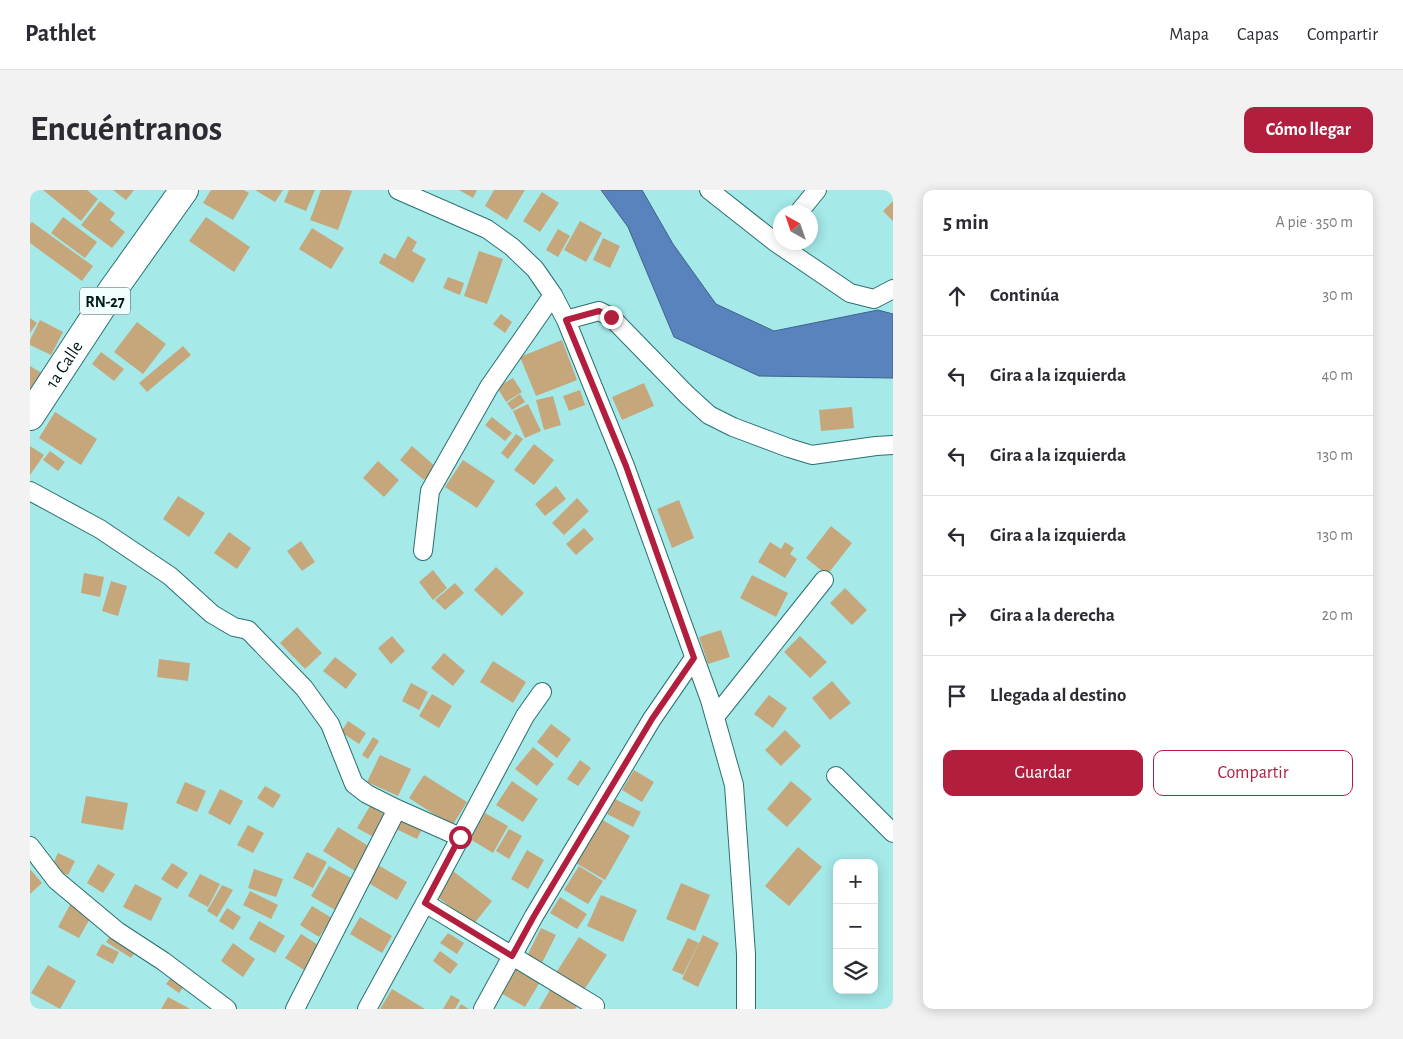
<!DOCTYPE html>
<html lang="es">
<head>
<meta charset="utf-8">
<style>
	:root { --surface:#fff; --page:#f2f2f3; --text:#2b2b33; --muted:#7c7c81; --line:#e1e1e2; --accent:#b21f3e }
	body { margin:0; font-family:"Alegreya Sans",sans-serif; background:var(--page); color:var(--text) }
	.controls { position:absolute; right:15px; bottom:15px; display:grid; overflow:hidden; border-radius:10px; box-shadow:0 2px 12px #0003 }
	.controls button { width:45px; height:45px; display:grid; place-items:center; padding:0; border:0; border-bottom:1px solid var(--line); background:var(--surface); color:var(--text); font:25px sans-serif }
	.compass { position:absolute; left:743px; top:15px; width:45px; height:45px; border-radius:50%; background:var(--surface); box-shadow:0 2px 12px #0003; rotate:320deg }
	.stop { position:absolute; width:15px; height:15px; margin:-11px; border:4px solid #b21f3e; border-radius:50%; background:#fff }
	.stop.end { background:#b21f3e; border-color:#fff; box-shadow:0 1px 5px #0008 }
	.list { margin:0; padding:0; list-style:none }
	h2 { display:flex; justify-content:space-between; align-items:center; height:65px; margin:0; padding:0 20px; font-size:21px }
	h2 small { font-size:16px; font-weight:400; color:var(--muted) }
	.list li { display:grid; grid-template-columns:32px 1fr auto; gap:15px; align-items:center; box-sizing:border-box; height:80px; padding:0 20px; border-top:1px solid var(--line) }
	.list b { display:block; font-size:19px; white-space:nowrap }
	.list em { font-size:16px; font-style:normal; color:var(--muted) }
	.actions { display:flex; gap:10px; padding:15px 20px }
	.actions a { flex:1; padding:11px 0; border:1px solid var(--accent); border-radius:10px; text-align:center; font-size:18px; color:var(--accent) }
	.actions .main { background:var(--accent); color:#fff }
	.icon { flex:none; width:28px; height:28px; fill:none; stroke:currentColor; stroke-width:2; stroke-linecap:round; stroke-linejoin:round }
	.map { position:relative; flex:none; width:863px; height:819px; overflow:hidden; border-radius:10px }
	header { display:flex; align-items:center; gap:30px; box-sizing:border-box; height:70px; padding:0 25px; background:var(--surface); border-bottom:1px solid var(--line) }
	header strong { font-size:24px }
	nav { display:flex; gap:28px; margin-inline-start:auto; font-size:18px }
	.intro { display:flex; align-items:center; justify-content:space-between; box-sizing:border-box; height:120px; padding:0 30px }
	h1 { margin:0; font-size:35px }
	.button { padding:12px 22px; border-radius:10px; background:var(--accent); color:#fff; font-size:18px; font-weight:700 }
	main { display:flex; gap:30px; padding:0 30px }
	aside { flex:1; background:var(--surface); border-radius:10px; box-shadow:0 2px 12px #0003 }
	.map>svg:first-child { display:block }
	.water { fill:#5983bc; stroke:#3e638b }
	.building { fill:#c6a77c }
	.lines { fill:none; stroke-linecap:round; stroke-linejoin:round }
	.minor-casing { stroke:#2b7071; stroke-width:20 }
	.primary-casing { stroke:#2b7071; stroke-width:30 }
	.minor { stroke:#fff; stroke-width:18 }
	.primary { stroke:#fff; stroke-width:28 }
	.route { stroke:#b21f3e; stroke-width:6 }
	.labels { text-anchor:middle; stroke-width:4; stroke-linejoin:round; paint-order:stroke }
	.shield { fill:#f2ffff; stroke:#495d5e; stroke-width:1 }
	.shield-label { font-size:16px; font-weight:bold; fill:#001819 }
	.street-label { font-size:18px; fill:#001819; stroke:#f2ffff }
</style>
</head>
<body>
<header>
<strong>Pathlet</strong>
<nav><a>Mapa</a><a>Capas</a><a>Compartir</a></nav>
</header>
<div class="intro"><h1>Encuéntranos</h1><a class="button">Cómo llegar</a></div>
<main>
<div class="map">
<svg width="863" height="819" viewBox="0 0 863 819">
	<rect width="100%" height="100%" fill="#a5e9e9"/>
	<path class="water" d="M 571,0 L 612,0 L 643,54 L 686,114 L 744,141 L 848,120 L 863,124 L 863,188 L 729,186 L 644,147 L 598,37 Z"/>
	<path class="building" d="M 13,0 L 57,0 L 68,9 L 51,31 Z
		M 83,0 L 104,0 L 96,10 Z
		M 181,0 L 214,0 L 219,3 L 203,30 L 173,13 Z
		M 225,0 L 253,0 L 245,12 Z
		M 259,0 L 285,0 L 276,21 L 254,12 Z
		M 291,0 L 318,0 L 322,1 L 308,40 L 280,30 Z
		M 429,0 L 447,0 L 443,8 Z
		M 464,0 L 495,0 L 477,30 L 455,16 Z
		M 512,2 L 529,13 L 510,42 L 493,31 Z
		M 70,11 L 85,23 L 80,30 L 95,42 L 82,58 L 51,35 Z
		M 863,11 L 863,31 L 853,21 Z
		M 33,27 L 67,52 L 55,68 L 21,43 Z
		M 176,27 L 220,57 L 204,82 L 159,51 Z
		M 550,31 L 572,43 L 556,72 L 534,60 Z
		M 2,32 L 63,76 L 52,91 L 0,53 L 0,34 Z
		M 282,38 L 314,58 L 301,79 L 269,59 Z
		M 528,39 L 540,46 L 528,67 L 516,60 Z
		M 378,46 L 387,52 L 382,61 L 396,69 L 383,93 L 349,73 L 354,63 L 365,69 Z
		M 573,48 L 590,56 L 580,78 L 563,70 Z
		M 449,61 L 473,69 L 457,114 L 434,106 Z
		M 418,87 L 434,93 L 430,105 L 413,98 Z
		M 471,124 L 482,132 L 475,143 L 463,134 Z
		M 0,128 L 7,133 L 0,143 Z
		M 10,130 L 33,142 L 21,165 L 0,155 L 0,150 Z
		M 107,132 L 136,154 L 113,184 L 84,162 Z
		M 532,150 L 547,190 L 506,206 L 490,167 Z
		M 153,156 L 161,165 L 117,202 L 109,193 Z
		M 71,162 L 94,179 L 84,191 L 62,174 Z
		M 0,176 L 15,185 L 0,207 Z
		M 483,188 L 492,202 L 476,212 L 467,197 Z
		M 614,193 L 624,216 L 592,230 L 582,207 Z
		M 550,200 L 555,215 L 539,221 L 533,206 Z
		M 490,204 L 495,212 L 482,220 L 477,213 Z
		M 523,206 L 531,235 L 514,240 L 506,210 Z
		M 498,214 L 511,241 L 495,248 L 483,221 Z
		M 822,217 L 824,238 L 791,241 L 789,220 Z
		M 25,222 L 67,249 L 51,275 L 9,248 Z
		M 462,227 L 482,243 L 475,251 L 455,235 Z
		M 486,244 L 493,249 L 478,269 L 471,263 Z
		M 504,254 L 524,270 L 504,295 L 484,280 Z
		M 0,256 L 14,265 L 0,285 Z
		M 382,256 L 406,277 L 394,290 L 370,270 Z
		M 20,261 L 35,272 L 28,281 L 13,270 Z
		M 433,270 L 465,291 L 447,318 L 415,297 Z
		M 348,271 L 369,290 L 354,307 L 333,288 Z
		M 526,296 L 536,309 L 515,326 L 505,314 Z
		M 148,306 L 175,323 L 159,347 L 133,329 Z
		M 547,308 L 559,321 L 534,345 L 522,333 Z
		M 649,310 L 664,348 L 642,358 L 627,319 Z
		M 801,336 L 822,353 L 797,385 L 776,368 Z
		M 554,338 L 564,349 L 546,365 L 536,354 Z
		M 199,342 L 221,358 L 207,379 L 184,363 Z
		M 271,351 L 285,372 L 272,381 L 257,361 Z
		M 740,352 L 751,359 L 755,352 L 764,358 L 760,364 L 767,369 L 755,388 L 728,372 Z
		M 466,377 L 494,403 L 472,426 L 444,400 Z
		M 403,380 L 417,398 L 403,410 L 389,392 Z
		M 54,383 L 74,387 L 70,407 L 51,403 Z
		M 722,385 L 758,403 L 746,427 L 710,408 Z
		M 81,391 L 97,396 L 88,426 L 72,421 Z
		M 425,393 L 434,403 L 415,420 L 405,410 Z
		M 815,398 L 837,420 L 822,435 L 800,413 Z
		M 267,437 L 292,463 L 275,479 L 250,453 Z
		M 691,440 L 700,467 L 678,474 L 669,447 Z
		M 362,446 L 375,461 L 361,474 L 348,458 Z
		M 770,446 L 797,472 L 780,488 L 754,462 Z
		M 414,463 L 435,481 L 423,496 L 401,478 Z
		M 305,467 L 327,484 L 316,499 L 293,481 Z
		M 129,469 L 160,473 L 158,491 L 127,487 Z
		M 463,471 L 496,492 L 483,513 L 450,492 Z
		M 802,491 L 821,513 L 800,530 L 782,508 Z
		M 381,493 L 398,502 L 389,520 L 372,511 Z
		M 402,504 L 422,516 L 409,538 L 389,526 Z
		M 739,505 L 757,518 L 743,538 L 724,524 Z
		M 318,531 L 336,543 L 329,554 L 311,542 Z
		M 521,534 L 541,549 L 527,568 L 507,552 Z
		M 755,540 L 771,556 L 751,576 L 735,560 Z
		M 343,547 L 349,551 L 338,569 L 332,565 Z
		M 503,557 L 524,574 L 507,596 L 485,579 Z
		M 350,565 L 381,579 L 368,606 L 337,592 Z
		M 550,570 L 561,578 L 548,596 L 537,589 Z
		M 604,580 L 624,592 L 612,612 L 592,600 Z
		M 394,585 L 437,612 L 422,636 L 379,608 Z
		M 482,591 L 508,609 L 493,632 L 466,615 Z
		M 761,591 L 782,609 L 757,637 L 737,619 Z
		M 155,592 L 176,601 L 167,622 L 146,613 Z
		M 235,596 L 251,605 L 243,618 L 227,608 Z
		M 190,599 L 213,611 L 200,635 L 178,623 Z
		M 56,606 L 98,613 L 93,640 L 51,633 Z
		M 585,609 L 611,622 L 603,637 L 577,624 Z
		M 340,616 L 359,627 L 347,649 L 327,638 Z
		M 455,623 L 478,636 L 463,663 L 440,649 Z
		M 372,627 L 393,637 L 387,649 L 366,639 Z
		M 571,629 L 600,646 L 575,690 L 546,673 Z
		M 218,635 L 234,643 L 223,663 L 207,655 Z
		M 308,637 L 340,657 L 325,681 L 293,661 Z
		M 479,639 L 492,646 L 479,669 L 466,661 Z
		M 768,657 L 792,677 L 759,716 L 735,696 Z
		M 497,660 L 514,670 L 498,699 L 481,689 Z
		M 277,662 L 297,672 L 283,698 L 263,688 Z
		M 28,663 L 45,671 L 38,685 L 21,678 Z
		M 142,673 L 158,683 L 147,699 L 131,689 Z
		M 68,674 L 85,684 L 73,703 L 57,693 Z
		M 348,675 L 377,692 L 367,710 L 337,692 Z
		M 299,676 L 323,689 L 305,720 L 281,706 Z
		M 549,676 L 573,691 L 558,714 L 534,700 Z
		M 0,679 L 12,693 L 0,704 Z
		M 224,679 L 253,689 L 246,707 L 218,698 Z
		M 423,681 L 462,711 L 443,735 L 404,704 Z
		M 170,684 L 190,694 L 178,717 L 158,706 Z
		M 651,693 L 680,705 L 665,741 L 636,729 Z
		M 105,694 L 132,708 L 121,731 L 93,717 Z
		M 192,695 L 203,700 L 187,727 L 177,721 Z
		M 220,701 L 248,715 L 241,729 L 213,715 Z
		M 571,705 L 607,720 L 593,752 L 557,736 Z
		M 530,707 L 557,724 L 547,739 L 520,723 Z
		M 41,713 L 62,725 L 49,748 L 28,737 Z
		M 282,716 L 302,728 L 289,747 L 270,735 Z
		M 197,718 L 211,727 L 203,740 L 189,731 Z
		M 330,727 L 362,746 L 352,763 L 320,744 Z
		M 229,731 L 255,746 L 245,763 L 219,749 Z
		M 511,738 L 526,745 L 511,775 L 496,768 Z
		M 83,742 L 108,758 L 101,768 L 76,752 Z
		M 418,743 L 434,753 L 427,764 L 410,753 Z
		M 271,744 L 290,756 L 274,780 L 255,768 Z
		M 673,745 L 689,753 L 668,797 L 652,789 Z
		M 549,747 L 577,765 L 552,803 L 524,786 Z
		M 658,748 L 669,753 L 653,785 L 642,780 Z
		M 203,753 L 225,769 L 213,787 L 191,771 Z
		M 72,754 L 89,762 L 83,774 L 66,765 Z
		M 410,761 L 428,774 L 420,784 L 403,771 Z
		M 18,775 L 46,791 L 30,819 L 1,803 Z
		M 484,776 L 510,792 L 495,817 L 469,802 Z
		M 142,786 L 155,795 L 149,803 L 136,794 Z
		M 521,798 L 548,814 L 545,819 L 509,819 Z
		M 362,799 L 395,819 L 350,819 Z
		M 421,805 L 430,810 L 425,819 L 413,819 Z
		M 138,807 L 155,816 L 160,819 L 131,819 Z
		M 431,814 L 439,819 L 428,819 Z"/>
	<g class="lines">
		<g class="minor-casing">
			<path id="minor" d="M 368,0 L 457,39 L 482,57 L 505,79 L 523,105 L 536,130 L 595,276 L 680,510 L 704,595 L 716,764 L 716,819
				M 679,0 L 745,52 L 820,103 L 844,109 L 863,99
				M 769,22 L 787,0
				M 536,130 L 569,121 L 581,127 L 657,205 L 679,225 L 703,237 L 759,258 L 782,265 L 846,256 L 863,255
				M 0,301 L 70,339 L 140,386 L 182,424 L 204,437 L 218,440 L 274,498 L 300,534 L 324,594 L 337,604 L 367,619 L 430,647
				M 393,361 L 400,301 L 459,197 L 523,105
				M 685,527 L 794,390
				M 806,586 L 863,643
				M 0,656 L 26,690 L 87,741 L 133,771 L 197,819
				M 395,713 L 565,816
				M 265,819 L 367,619
				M 337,819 L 405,695 L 495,526 L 512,502
				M 453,819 L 504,726 L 622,529 L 664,468"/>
		</g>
		<g class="primary-casing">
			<g id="primary">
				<path id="s1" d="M 0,226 L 82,101 L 154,0"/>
			</g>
		</g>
		<use href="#minor" class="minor"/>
		<use href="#primary" class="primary"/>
	</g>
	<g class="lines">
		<path class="route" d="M 430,647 L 395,713 L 482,766 L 504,726 L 622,529 L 664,468 L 596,276 L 536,130 L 569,121 L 581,127"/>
	</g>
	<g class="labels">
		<rect class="shield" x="50" y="97.5" width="50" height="27" rx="4"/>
		<g class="shield-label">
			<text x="75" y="117">RN-27</text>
		</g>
		<g class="street-label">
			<text dy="6" stroke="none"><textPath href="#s1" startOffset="62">1a Calle</textPath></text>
		</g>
	</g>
</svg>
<div class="controls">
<button>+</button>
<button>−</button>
<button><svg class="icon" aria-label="layers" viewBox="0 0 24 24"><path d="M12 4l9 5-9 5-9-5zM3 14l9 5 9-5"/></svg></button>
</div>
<svg class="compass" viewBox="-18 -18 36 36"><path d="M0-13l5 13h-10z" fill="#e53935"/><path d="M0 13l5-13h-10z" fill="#7c7c81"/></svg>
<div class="stop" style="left:430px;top:647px"></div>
<div class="stop end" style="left:581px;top:127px"></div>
</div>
<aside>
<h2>5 min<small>A pie · 350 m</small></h2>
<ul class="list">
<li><svg class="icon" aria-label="ahead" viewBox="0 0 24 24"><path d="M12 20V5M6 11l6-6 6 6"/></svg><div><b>Continúa</b></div><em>30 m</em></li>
<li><svg class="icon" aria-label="left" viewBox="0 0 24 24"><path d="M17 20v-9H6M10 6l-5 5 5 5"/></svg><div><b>Gira a la izquierda</b></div><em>40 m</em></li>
<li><svg class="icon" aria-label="left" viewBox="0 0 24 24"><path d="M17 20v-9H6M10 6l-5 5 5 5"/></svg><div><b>Gira a la izquierda</b></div><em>130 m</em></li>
<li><svg class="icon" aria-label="left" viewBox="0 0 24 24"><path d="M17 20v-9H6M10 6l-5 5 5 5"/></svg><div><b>Gira a la izquierda</b></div><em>130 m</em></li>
<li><svg class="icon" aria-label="right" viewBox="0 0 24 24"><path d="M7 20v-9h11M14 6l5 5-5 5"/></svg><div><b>Gira a la derecha</b></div><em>20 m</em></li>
<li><svg class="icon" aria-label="arrive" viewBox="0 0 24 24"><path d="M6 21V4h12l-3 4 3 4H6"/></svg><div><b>Llegada al destino</b></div></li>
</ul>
<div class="actions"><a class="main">Guardar</a><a>Compartir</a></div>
</aside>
</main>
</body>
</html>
